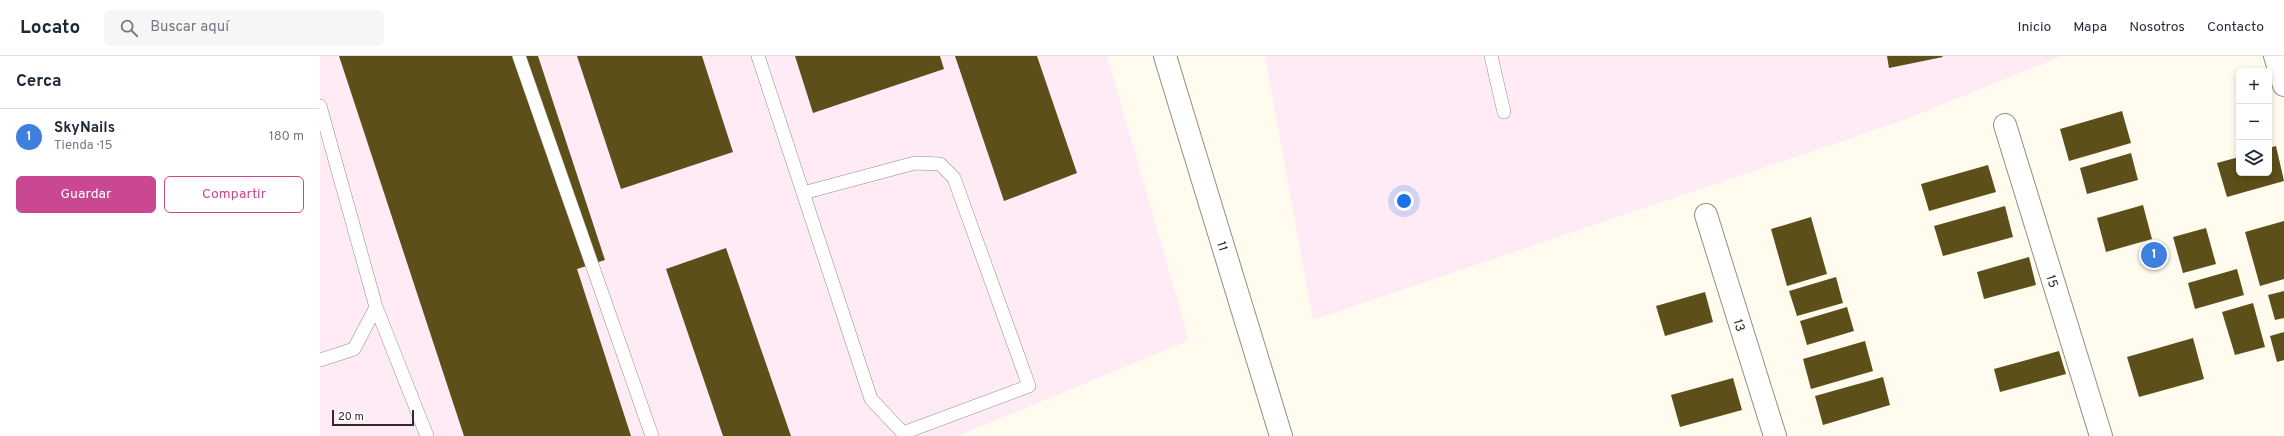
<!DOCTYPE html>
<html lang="es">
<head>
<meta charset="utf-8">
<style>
	:root { --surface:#fff; --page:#f6f6f7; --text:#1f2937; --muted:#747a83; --line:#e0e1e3; --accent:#c94891 }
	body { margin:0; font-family:Overpass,sans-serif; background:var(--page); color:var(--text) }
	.controls { position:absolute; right:12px; top:12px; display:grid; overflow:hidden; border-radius:6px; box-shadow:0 2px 6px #0003 }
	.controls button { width:36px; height:36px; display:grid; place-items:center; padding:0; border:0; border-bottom:1px solid var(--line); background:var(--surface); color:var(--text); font:20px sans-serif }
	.scale { position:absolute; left:12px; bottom:10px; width:82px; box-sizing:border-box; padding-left:4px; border:2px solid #2f2d26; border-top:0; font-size:11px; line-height:14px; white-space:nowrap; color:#2f2d26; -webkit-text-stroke:3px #fff; paint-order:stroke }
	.you { position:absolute; left:1084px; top:145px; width:14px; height:14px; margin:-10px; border:3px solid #fff; border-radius:50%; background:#1a73e8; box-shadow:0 0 0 6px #1a73e833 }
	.badge { display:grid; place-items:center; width:26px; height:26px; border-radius:50%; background:var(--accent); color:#fff; font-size:13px; font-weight:700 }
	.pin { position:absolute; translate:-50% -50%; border:2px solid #fff; box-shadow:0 1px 4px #0006 }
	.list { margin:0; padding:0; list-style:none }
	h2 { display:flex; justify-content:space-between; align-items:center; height:52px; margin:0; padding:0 16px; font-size:17px }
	h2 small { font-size:13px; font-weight:400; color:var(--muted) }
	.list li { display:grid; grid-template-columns:26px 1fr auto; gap:12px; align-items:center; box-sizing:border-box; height:56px; padding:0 16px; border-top:1px solid var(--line) }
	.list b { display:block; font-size:15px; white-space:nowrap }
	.list p { margin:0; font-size:13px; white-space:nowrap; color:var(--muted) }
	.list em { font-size:13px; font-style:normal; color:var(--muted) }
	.actions { display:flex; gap:8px; padding:12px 16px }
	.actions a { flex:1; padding:9px 0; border:1px solid var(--accent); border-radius:6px; text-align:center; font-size:14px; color:var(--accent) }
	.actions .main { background:var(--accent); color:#fff }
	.icon { flex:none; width:22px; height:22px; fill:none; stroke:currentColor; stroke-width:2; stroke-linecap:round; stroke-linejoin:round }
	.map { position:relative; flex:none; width:1964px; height:380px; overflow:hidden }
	header { display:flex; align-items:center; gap:24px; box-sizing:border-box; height:56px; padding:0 20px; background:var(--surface); border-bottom:1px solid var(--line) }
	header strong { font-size:19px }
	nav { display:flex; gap:22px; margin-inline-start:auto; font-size:14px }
	.search { width:280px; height:36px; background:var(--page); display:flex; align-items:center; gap:10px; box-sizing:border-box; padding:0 14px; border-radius:6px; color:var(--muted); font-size:15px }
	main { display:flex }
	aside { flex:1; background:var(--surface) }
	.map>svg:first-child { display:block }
	.industrial { fill:#feebf5 }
	.building { fill:#5d4f19 }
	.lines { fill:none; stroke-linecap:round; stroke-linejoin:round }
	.lane-casing { stroke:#948e7c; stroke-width:14 }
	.street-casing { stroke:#948e7c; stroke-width:24 }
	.lane { stroke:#fff; stroke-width:13 }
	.street { stroke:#fff; stroke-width:22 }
	.labels { text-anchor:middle; stroke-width:4; stroke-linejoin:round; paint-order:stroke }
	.street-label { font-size:13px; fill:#2f2d26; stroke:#fff }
</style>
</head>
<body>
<header>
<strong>Locato</strong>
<div class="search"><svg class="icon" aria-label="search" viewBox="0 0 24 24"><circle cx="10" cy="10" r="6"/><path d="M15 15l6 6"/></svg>Buscar aquí</div>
<nav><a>Inicio</a><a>Mapa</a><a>Nosotros</a><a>Contacto</a></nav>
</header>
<main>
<aside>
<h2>Cerca<small></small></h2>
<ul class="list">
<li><span class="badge" style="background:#3f7fe0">1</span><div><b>SkyNails</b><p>Tienda · 15</p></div><em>180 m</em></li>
</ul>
<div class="actions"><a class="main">Guardar</a><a>Compartir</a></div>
</aside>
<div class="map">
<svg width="1964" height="380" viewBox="0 0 1964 380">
	<rect width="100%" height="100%" fill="#fffbef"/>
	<path class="industrial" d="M 0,0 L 787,0 L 869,284 L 638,380 L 0,380 Z
		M 945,0 L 1742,0 L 1584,64 L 993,264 Z"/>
	<path class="building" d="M 19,0 L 218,0 L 285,204 L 257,213 L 311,380 L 144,380 Z
		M 257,0 L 382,0 L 413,96 L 301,133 Z
		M 475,0 L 620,0 L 624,13 L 493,57 Z
		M 635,0 L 717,0 L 757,117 L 684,145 Z
		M 1567,0 L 1622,0 L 1623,1 L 1569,12 Z
		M 1802,55 L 1811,87 L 1749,105 L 1740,73 Z
		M 1956,90 L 1964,125 L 1907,141 L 1897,107 L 1919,101 L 1919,117 L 1949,117 L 1949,92 Z
		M 1811,97 L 1818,124 L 1767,138 L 1760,112 Z
		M 1668,109 L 1676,136 L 1609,155 L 1601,128 Z
		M 1823,149 L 1832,183 L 1786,196 L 1777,162 Z
		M 1685,150 L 1693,181 L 1623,200 L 1614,170 Z
		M 1491,161 L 1507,218 L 1467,230 L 1451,173 Z
		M 1964,165 L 1964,223 L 1940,230 L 1925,176 Z
		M 1886,172 L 1896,208 L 1863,217 L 1853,181 Z
		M 406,192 L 471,380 L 403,380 L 346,213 Z
		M 1709,201 L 1716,229 L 1664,243 L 1657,216 Z
		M 1917,213 L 1924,239 L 1875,253 L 1868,227 Z
		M 1516,221 L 1523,247 L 1477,260 L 1469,235 Z
		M 1964,235 L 1964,262 L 1955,264 L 1948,239 Z
		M 1385,236 L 1393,266 L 1345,280 L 1336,250 Z
		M 1933,247 L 1945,291 L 1915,299 L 1902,256 Z
		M 1527,251 L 1534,275 L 1487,289 L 1480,265 Z
		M 1964,276 L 1964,304 L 1957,306 L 1950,280 Z
		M 1873,282 L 1884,323 L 1819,341 L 1807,301 Z
		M 1545,285 L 1553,315 L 1491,333 L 1483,303 Z
		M 1739,295 L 1746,318 L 1680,336 L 1674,313 Z
		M 1563,321 L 1570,349 L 1503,369 L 1495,340 Z
		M 1413,322 L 1422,354 L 1360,371 L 1351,339 Z"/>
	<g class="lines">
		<g class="lane-casing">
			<path id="lane" d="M 199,0 L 332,380
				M 438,0 L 551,343 L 583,377 L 709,330 L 634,122 L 620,108 L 595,107 L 483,137
				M 1171,0 L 1184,56
				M 0,50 L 56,251 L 34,293 L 0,304
				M 56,251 L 107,380"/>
		</g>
		<g class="street-casing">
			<path id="street" d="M 845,0 L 961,380
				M 1955,0 L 1964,29
				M 1685,69 L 1781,380
				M 1386,159 L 1455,380"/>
		</g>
		<use href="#lane" class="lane"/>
		<use href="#street" class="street"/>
	</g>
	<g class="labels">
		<g class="street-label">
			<text transform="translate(903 190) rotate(73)" y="5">11</text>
			<text transform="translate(1733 225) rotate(73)" y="5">15</text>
			<text transform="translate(1420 269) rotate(73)" y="5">13</text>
		</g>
	</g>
</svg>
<div class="controls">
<button>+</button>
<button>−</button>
<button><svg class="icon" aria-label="layers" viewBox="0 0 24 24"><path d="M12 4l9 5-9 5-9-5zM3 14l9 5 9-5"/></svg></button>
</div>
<div class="scale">20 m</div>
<div class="you"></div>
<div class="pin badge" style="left:1834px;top:199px;background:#3f7fe0">1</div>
</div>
</main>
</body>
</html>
